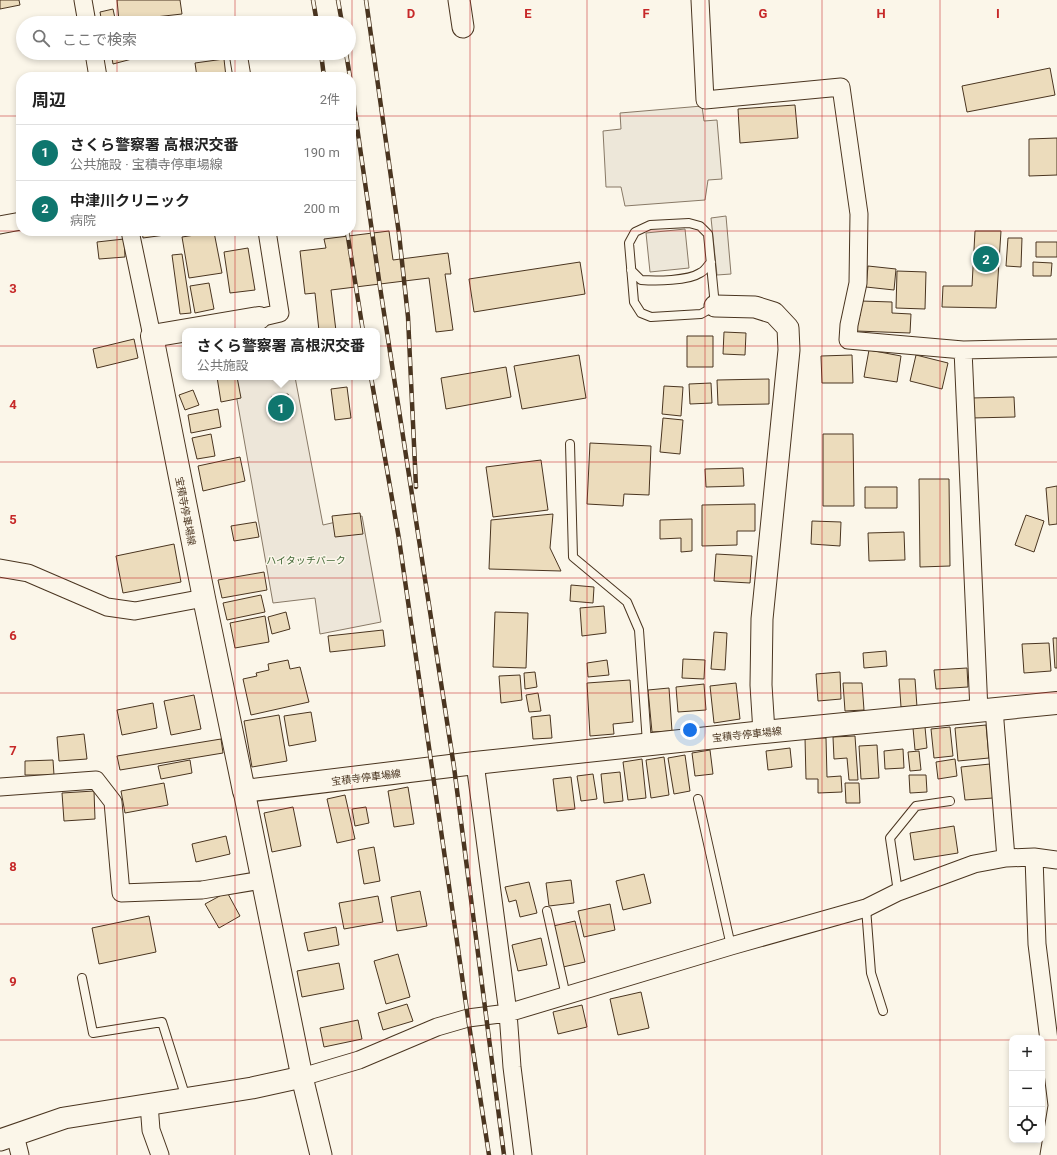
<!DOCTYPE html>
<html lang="ja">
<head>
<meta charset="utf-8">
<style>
	:root { --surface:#fff; --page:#f2f2f2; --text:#222; --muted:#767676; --line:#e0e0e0; --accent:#0f766e }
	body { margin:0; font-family:Roboto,"Noto Sans JP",sans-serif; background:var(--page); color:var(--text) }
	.controls { position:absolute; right:12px; bottom:12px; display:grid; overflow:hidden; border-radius:8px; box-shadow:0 2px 6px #0003 }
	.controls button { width:36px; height:36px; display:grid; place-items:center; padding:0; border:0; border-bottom:1px solid var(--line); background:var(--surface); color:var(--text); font:20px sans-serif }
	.you { position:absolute; left:690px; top:730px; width:14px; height:14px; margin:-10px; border:3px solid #fff; border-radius:50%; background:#1a73e8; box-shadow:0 0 0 6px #1a73e833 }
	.badge { display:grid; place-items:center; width:26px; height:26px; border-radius:50%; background:var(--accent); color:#fff; font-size:13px; font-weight:700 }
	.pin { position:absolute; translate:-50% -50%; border:2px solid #fff; box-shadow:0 1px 4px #0006 }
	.popup { position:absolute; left:182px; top:328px; width:198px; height:52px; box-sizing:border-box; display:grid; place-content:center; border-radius:8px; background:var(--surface); filter:drop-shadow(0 1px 3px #0005); font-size:13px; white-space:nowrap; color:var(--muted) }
	.popup b { font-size:15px; color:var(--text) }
	.popup::after { content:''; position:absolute; left:50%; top:100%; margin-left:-8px; border:8px solid transparent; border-top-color:var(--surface) }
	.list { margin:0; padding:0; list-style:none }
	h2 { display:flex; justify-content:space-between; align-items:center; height:52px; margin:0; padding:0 16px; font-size:17px }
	h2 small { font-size:13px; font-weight:400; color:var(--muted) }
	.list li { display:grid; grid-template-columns:26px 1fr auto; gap:12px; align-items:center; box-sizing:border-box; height:56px; padding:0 16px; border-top:1px solid var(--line) }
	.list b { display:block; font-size:15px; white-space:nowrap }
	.list p { margin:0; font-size:13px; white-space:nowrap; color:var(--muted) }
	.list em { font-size:13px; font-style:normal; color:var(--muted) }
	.icon { flex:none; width:22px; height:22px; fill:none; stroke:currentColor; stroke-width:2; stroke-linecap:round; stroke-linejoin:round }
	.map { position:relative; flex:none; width:1057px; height:1155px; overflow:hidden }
	.search { position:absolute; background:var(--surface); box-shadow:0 2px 6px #0003; left:16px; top:16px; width:340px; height:44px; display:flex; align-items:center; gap:10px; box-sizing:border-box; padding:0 14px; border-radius:22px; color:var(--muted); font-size:15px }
	.panel { position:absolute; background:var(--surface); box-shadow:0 2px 6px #0003; left:16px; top:72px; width:340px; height:164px; border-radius:16px }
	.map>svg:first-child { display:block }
	.green { fill:#ede6d9; stroke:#887966 }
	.parking { fill:#ede7d9; stroke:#887966 }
	.building { fill:#ecdcbc; stroke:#4a3520 }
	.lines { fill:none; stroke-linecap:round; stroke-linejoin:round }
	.service-casing { stroke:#4a3520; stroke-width:10 }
	.minor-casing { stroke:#4a3520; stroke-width:19 }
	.tertiary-casing { stroke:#4a3520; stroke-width:23 }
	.secondary-casing { stroke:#4a3520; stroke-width:24 }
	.service { stroke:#fbf6e9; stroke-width:8 }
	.minor { stroke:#fbf6e9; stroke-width:17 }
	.tertiary { stroke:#fbf6e9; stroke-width:21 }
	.secondary { stroke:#fbf6e9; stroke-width:22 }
	.rail-casing { stroke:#4a3520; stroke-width:4.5 }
	.rail { stroke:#fbf6e9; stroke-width:3; stroke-dasharray:9; stroke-linecap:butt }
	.grid { fill:none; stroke:#c62828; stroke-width:1; stroke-opacity:0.55 }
	.labels { text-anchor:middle; stroke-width:3; stroke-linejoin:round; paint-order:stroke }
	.street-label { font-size:10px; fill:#4a3520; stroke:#fbf6e9 }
	.park-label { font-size:10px; fill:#436837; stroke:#fbf6e9 }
	.grid-label { font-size:13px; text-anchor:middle; font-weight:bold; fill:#c62828; stroke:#fbf6e9; stroke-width:3; stroke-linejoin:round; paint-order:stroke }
</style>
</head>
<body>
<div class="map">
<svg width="1057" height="1155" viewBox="0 0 1057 1155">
	<rect width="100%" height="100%" fill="#fbf6e9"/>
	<path class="green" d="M 233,377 L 295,377 L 323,525 L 362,516 L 381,622 L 320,634 L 315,598 L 273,603 Z"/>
	<path class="parking" d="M 702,106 L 704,121 L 717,120 L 722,179 L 708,180 L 705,200 L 625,206 L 621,187 L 606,187 L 603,131 L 621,129 L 620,113 Z
		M 726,216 L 731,274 L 717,275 L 711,218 Z
		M 685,229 L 689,268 L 650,272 L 646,233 Z"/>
	<path class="building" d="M 0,0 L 19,0 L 20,5 L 0,9 Z
		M 117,0 L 180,0 L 182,14 L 119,21 Z
		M 113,9 L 116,23 L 102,23 L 100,12 Z
		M 111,53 L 146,53 L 147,55 L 113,64 Z
		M 224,59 L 226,77 L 197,77 L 195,63 Z
		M 1050,68 L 1055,95 L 967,112 L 962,86 Z
		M 795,105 L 798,138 L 740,143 L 738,109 Z
		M 1057,138 L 1057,175 L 1029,176 L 1029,139 Z
		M 142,231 L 164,231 L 165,235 L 143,238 Z
		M 389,231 L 393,260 L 448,253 L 451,274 L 445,274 L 453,330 L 436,332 L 429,278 L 331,290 L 336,331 L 319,331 L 315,293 L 305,294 L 300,251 L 326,248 L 324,239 Z
		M 975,231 L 1001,231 L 996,308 L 942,307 L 943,286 L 972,286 Z
		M 214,232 L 222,273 L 189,278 L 182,237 Z
		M 1008,238 L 1022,238 L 1021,267 L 1006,266 Z
		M 124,239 L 125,257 L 99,259 L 97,242 Z
		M 1036,242 L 1057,242 L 1057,257 L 1036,257 Z
		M 248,248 L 255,290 L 230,293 L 224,252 Z
		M 182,254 L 191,313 L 180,314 L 172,255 Z
		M 580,262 L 585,294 L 474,312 L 469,279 Z
		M 1033,262 L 1052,263 L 1051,276 L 1033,276 Z
		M 868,266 L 896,269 L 894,290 L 866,287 Z
		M 897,271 L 926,272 L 925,309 L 896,308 Z
		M 209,283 L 214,309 L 195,313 L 190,286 Z
		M 861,301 L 892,302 L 892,313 L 911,314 L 910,333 L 856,331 L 857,316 L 860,316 Z
		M 724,332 L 746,333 L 745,355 L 723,354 Z
		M 687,336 L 713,336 L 713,367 L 687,367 Z
		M 134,339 L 138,358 L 97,368 L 93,349 Z
		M 869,350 L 901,356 L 897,382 L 864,377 Z
		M 579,355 L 586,398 L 522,409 L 514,366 Z
		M 852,355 L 853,383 L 822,383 L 821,356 Z
		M 916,355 L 948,363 L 942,389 L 910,381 Z
		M 506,367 L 511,397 L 446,409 L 441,378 Z
		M 217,377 L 237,377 L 241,398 L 221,402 Z
		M 769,379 L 769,404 L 718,405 L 717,380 Z
		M 711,383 L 712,403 L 690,404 L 689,384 Z
		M 664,386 L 683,387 L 681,416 L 662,414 Z
		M 347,387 L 351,418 L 335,420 L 331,389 Z
		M 193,390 L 199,405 L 185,410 L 179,395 Z
		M 288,394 L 292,418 L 274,421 L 271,397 Z
		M 1014,397 L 1015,417 L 971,418 L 971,398 Z
		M 218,409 L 221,427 L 191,433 L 188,415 Z
		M 663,418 L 683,420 L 680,454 L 660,452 Z
		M 211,434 L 215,456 L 197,459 L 192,438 Z
		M 823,434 L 853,434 L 854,506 L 823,506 Z
		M 590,443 L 651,446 L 649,495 L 624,494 L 623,506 L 587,504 Z
		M 240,457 L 245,481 L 203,491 L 198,466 Z
		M 541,460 L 548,510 L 493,517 L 486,467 Z
		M 743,468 L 744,486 L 706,487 L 705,469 Z
		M 919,479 L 949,479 L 950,566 L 920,567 Z
		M 1057,486 L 1057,524 L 1049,525 L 1046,488 Z
		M 865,487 L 897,487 L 897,508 L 865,508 Z
		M 755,504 L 755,531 L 737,531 L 737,545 L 702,546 L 702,505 Z
		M 360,513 L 363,534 L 335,537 L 332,516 Z
		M 553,514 L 550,548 L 561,571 L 489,569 L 491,520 Z
		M 1026,515 L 1044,521 L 1034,552 L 1015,545 Z
		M 692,519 L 692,551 L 681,552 L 681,538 L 660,539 L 660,520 Z
		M 812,521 L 841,522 L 840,546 L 811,544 Z
		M 256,522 L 259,537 L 234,541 L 231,526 Z
		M 904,532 L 905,560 L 869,561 L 868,533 Z
		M 174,544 L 181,582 L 123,593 L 116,556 Z
		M 716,554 L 752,556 L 750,583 L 714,581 Z
		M 264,572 L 267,590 L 222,598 L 218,580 Z
		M 571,585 L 594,587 L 593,603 L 570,601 Z
		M 261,595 L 265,612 L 227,620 L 223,603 Z
		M 604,606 L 606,633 L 582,636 L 580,608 Z
		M 286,612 L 290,629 L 272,634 L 268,617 Z
		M 495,612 L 528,613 L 526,668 L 493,667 Z
		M 265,616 L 269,642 L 235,648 L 230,623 Z
		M 383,630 L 385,646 L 330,652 L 328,636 Z
		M 714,632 L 727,633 L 725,670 L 711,669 Z
		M 1053,638 L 1057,638 L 1057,668 L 1055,668 Z
		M 1049,643 L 1051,671 L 1024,673 L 1022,644 Z
		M 886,651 L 887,666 L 864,668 L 863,653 Z
		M 683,659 L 705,660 L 704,679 L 682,678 Z
		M 288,660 L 290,669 L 300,667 L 309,702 L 251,715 L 243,679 L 257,676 L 256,673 L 269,670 L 268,664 Z
		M 607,660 L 609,675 L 588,677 L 587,663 Z
		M 967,668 L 968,687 L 936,689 L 934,670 Z
		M 535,672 L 537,687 L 525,689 L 524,673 Z
		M 840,672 L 841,699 L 818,701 L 816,674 Z
		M 520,675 L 522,700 L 501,703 L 499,676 Z
		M 899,679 L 915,679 L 917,707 L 901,707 Z
		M 630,680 L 633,722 L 613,724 L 614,734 L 590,736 L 587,683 Z
		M 736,683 L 740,719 L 714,723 L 710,686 Z
		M 843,683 L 862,683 L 864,710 L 845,711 Z
		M 704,684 L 706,710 L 678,712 L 676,687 Z
		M 669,688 L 672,731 L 652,732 L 648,690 Z
		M 538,693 L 541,711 L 529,712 L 526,695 Z
		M 194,695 L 201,729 L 171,735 L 164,701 Z
		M 153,703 L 157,728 L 122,735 L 117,710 Z
		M 311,712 L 316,741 L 289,746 L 284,716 Z
		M 279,715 L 287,761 L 252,767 L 244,721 Z
		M 550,715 L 552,738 L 533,739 L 531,717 Z
		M 986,725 L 989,758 L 958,761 L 955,728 Z
		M 925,727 L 927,748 L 915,750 L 913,728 Z
		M 950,727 L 953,756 L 934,758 L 931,729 Z
		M 84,734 L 87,759 L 59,761 L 57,737 Z
		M 855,736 L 858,780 L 849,780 L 847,758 L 834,759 L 833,737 Z
		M 805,738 L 826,738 L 827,777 L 841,776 L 842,792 L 818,793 L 818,779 L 806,779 Z
		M 221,739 L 223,753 L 120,770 L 117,756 Z
		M 877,745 L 879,778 L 861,779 L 859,746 Z
		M 790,748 L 792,767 L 768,770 L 766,751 Z
		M 903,749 L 904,768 L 885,769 L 884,751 Z
		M 710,750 L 713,774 L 695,776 L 692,753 Z
		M 919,751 L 921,770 L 910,771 L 908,752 Z
		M 685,755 L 690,791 L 674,794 L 668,758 Z
		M 664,757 L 669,795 L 651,798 L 646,760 Z
		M 642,759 L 646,798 L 628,800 L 623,762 Z
		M 955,759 L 957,776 L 938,779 L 936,762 Z
		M 53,760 L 54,775 L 25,775 L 25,761 Z
		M 190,760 L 192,773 L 161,779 L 158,766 Z
		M 990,764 L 993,798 L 965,800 L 961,767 Z
		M 620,772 L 623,801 L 604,803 L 601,774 Z
		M 593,774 L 597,799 L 581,801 L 577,776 Z
		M 909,775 L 926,775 L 927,792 L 910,793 Z
		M 571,777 L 575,809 L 557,811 L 553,779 Z
		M 164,783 L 168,805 L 125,813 L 121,791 Z
		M 845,783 L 859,783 L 860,803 L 846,803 Z
		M 408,787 L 414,824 L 394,827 L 388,791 Z
		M 94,791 L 95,819 L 64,821 L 62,793 Z
		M 345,795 L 355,839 L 337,843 L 327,799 Z
		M 293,807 L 301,846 L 272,852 L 264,813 Z
		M 366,807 L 369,823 L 355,826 L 352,809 Z
		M 954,826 L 958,853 L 914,860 L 910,833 Z
		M 226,836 L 230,854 L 196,862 L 192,844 Z
		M 374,847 L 380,881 L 364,884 L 358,850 Z
		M 644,874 L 651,903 L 623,910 L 616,881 Z
		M 571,880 L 574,903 L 549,906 L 546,883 Z
		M 529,882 L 537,913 L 520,917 L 516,900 L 509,902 L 505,887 Z
		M 420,891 L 427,926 L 397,931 L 391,897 Z
		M 227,892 L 240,916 L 219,928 L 205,904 Z
		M 378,896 L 383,922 L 344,929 L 339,903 Z
		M 610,904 L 615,930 L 584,937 L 578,911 Z
		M 149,916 L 156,952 L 99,964 L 92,928 Z
		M 575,921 L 585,962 L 563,967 L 553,926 Z
		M 336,927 L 339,945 L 308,951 L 304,933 Z
		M 541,938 L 547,965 L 518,971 L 512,945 Z
		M 398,954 L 410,997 L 386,1004 L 374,961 Z
		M 339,963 L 344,989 L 302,997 L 297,971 Z
		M 641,992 L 649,1028 L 618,1035 L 610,999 Z
		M 407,1004 L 413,1021 L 383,1030 L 378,1013 Z
		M 582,1005 L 587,1027 L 558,1034 L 553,1012 Z
		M 358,1020 L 362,1039 L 324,1047 L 320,1028 Z"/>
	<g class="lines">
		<g class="service-casing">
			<path id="service" d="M 689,223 L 700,226 L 708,234 L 715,306 L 701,314 L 651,317 L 641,313 L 634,302 L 629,243 L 635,232 L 650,225 Z
				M 631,270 L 641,280 C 656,281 688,281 700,273 C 705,271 708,265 711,262
				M 570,444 L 573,557 L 627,602 L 639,630 L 647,743
				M 698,799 L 731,946
				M 898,892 L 890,838 L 916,806 L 950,801
				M 866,908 L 871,973 L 883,1011
				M 547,911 L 566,996
				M 82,978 L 93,1033 L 162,1022 L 186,1098"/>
		</g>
		<g class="minor-casing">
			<path id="minor" d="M 83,0 L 87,23
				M 700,0 L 705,100 L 841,87 L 859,214 L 858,283 L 849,325 L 848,340 L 963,350 L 1057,348
				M 94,53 L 98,77
				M 238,53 L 242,77
				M 0,225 L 21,221
				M 130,231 L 152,336
				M 259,318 L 280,313 L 267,231
				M 963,350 L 979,711
				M 0,568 L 28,573 L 107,607 L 135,611 L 204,598
				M 994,709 L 1006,858
				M 475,763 L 508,1013 L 512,1067 L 523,1155
				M 0,787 L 96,780 L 113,802 L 121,893 L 202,890 L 262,880
				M 1034,857 L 1037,944 L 1057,1105
				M 302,1077 L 359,1060 L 437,1027 L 468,1018 L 508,1013 L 731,946 L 866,908 L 898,892 L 974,864 L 1006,858 L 1034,857 L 1057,860
				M 149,1104 L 151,1130 L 160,1155
				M 15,1135 L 20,1155
				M 1049,1155 L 1057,1106"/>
		</g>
		<g class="tertiary-casing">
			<path id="tertiary" d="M 459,0 L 463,27
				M 715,306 L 755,307 L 774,313 L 788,328 L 789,350 L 762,619 L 761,685 L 764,732
				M 244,791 L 302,1077 L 321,1155
				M 0,1140 L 64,1118 L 252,1088 L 302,1077"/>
		</g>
		<g class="secondary-casing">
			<path id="secondary" d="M 259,318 L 152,336 L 204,598 L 244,791 L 475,763 L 764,732 L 1057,703"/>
		</g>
		<use href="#service" class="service"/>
		<use href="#minor" class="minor"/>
		<use href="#tertiary" class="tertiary"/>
		<use href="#secondary" class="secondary"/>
		<g class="rail-casing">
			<path id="rail" d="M 313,0 L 317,23
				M 338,0 L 342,23
				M 366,0 L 399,234 L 408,317 L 416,487
				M 321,53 L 324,77
				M 346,53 L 350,77
				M 351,85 L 380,287 L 454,767 L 504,1155
				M 347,231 L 363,331
				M 371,377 L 399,539 L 468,1018 L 489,1155"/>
		</g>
		<use href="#rail" class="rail"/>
	</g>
	<path class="grid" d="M 117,0 L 117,23M 235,0 L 235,23M 352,0 L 352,1155M 470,0 L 470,1155M 587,0 L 587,1155M 705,0 L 705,1155M 822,0 L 822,1155M 940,0 L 940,1155M 117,53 L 117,77M 235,53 L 235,77M 0,116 L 21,116M 351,116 L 1057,116M 0,231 L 21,231M 21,231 L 351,231M 117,231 L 117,1155M 235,231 L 235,1155M 351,231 L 1057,231M 0,346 L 1057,346M 0,462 L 1057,462M 0,578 L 1057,578M 0,693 L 1057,693M 0,808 L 1057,808M 0,924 L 1057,924M 0,1040 L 1012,1040M 1042,1040 L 1057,1040"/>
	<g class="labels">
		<g class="street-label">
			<text transform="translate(186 511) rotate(79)" y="4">宝積寺停車場線</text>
			<text transform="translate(747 734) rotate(-6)" y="4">宝積寺停車場線</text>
			<text transform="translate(366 777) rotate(-7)" y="4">宝積寺停車場線</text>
		</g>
		<g class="park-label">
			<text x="306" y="564">ハイタッチパーク</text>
		</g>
	</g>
	<g class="grid-label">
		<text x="411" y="18">D</text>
		<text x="528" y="18">E</text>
		<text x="646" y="18">F</text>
		<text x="763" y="18">G</text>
		<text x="881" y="18">H</text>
		<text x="998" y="18">I</text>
		<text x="13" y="293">3</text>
		<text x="13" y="409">4</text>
		<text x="13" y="524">5</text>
		<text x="13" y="640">6</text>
		<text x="13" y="755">7</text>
		<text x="13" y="871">8</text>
		<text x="13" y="986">9</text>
	</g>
</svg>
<div class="controls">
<button>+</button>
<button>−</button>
<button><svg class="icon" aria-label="locate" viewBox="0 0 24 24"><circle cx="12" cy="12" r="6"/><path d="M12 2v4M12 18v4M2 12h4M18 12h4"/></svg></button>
</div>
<div class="you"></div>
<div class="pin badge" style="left:281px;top:408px">1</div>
<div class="popup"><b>さくら警察署 高根沢交番</b>公共施設</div>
<div class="pin badge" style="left:986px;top:259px">2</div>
<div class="search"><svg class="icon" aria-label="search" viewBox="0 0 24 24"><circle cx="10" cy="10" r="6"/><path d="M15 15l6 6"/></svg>ここで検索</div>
<section class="panel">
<h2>周辺<small>2件</small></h2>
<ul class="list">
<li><span class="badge">1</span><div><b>さくら警察署 高根沢交番</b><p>公共施設 · 宝積寺停車場線</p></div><em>190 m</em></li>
<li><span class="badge">2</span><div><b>中津川クリニック</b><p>病院</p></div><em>200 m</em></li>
</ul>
</section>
</div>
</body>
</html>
